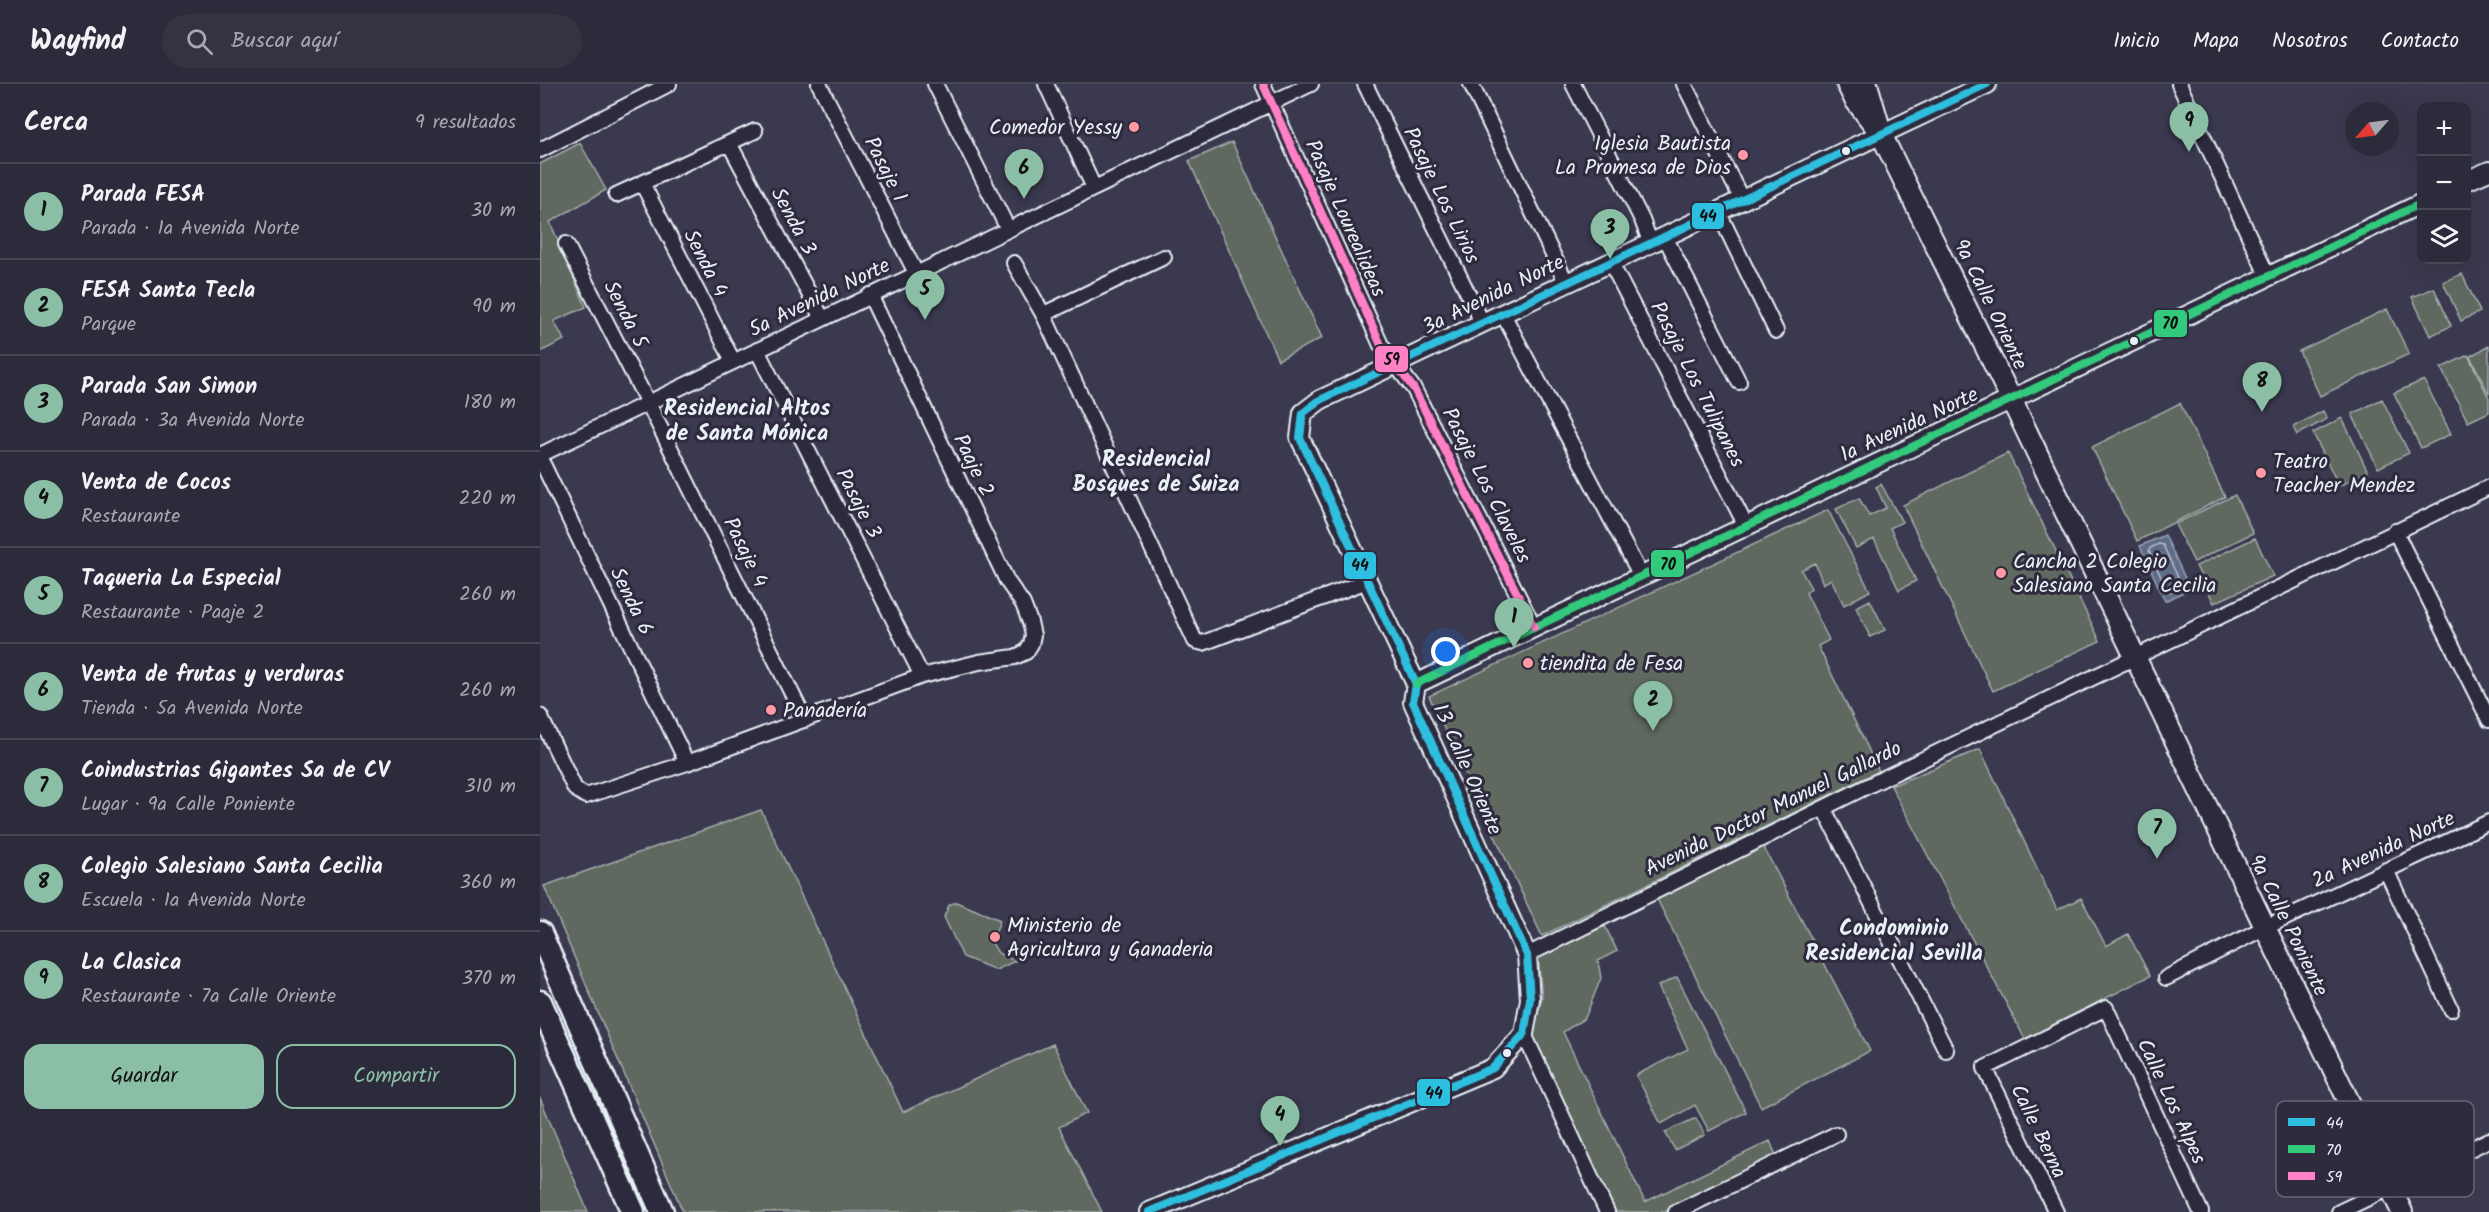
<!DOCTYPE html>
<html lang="es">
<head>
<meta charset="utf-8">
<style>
	:root { --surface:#2c2b3b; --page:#343342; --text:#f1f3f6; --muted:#a6a7af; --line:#484755; --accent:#8abfa5 }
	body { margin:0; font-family:Kalam,sans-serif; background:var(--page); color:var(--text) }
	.controls { position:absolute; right:18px; top:18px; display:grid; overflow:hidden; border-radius:12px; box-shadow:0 6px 24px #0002 }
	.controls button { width:54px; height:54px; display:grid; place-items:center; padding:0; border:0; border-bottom:2px solid var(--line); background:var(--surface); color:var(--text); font:30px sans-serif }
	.compass { position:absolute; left:1805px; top:18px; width:54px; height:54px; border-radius:50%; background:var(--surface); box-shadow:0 6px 24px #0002; rotate:242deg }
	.you { position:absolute; left:906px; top:568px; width:21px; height:21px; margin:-15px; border:4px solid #fff; border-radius:50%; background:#1a73e8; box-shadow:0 0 0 9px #1a73e833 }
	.badge { display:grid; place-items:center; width:39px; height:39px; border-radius:50%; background:var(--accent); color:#111; font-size:20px; font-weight:700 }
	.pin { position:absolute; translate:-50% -50px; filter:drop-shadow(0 2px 3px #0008) }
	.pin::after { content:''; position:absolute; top:32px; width:21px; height:18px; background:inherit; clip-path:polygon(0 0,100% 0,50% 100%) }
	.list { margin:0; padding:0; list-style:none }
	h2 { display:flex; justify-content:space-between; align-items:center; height:78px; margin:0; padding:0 24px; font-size:26px }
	h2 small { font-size:20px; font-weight:400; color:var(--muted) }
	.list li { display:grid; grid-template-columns:39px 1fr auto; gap:18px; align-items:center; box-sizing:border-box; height:96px; padding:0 24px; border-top:2px solid var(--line) }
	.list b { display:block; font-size:22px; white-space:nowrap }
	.list p { margin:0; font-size:20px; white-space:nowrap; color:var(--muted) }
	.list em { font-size:20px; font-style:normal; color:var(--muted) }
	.actions { display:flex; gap:12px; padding:18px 24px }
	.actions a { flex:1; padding:14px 0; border:2px solid var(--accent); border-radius:18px; text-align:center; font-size:21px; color:var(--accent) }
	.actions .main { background:var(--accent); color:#111 }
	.icon { flex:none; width:33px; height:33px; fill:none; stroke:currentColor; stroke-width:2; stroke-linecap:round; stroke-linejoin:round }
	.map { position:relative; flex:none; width:1949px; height:1128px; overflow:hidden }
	header { display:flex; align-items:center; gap:36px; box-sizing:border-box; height:84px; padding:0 30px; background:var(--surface); border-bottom:2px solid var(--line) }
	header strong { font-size:28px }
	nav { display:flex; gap:33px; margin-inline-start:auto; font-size:21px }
	.search { width:420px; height:54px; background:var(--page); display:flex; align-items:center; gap:15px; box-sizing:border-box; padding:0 21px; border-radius:33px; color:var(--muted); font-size:22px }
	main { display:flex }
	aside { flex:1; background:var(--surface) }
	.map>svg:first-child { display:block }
	.green { fill:#5e695e; stroke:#a3adab; stroke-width:1.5 }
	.water { fill:#5f6c86; stroke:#96a1b4; stroke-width:1.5 }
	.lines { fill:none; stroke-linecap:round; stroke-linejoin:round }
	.shore { stroke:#b1bcca; stroke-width:1.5 }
	.minor-casing { stroke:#e8f1f8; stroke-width:18 }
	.tertiary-casing { stroke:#e8f1f8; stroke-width:22 }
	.secondary-casing { stroke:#e8f1f8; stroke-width:24 }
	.trunk-casing { stroke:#e8f1f8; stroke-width:27 }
	.minor { stroke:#2f2a3d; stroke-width:14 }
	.tertiary { stroke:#2f2a3d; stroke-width:18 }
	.secondary { stroke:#2f2a3d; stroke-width:20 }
	.trunk { stroke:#2f2a3d; stroke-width:22 }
	.bus-1-casing { stroke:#2f2a3d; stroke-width:12 }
	.bus-2-casing { stroke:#2f2a3d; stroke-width:12 }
	.bus-3-casing { stroke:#2f2a3d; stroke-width:12 }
	.bus-1 { stroke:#2dbfdf; stroke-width:8 }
	.bus-2 { stroke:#33ca7d; stroke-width:8 }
	.bus-3 { stroke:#ff80c5; stroke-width:8 }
	.poi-dot { fill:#ff9aa2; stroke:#2f2a3d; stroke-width:2 }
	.bus-dot { fill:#e8f1f8; stroke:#2f2a3d; stroke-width:2 }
	.labels { text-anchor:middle; stroke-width:6; stroke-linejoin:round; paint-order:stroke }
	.poi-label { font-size:21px; fill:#e8f1f8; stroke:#2f2a3d; text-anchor:start }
	.street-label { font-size:21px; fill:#e8f1f8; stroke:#2f2a3d }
	.neighbourhood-label { font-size:22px; font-weight:bold; fill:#e8f1f8; stroke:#2f2a3d }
	.key { fill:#2f2a3d; stroke:#666675; stroke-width:1.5 }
	.key-label { font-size:16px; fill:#e8f1f8 }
	.line-badge { stroke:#2f2a3d; stroke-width:2 }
	.pale-badge-label { font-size:16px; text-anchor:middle; font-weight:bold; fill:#111 }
</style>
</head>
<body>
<header>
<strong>Wayfind</strong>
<div class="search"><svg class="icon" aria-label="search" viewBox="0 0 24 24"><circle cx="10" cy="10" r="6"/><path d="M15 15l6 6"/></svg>Buscar aquí</div>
<nav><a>Inicio</a><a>Mapa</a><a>Nosotros</a><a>Contacto</a></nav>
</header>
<main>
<aside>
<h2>Cerca<small>9 resultados</small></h2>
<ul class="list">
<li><span class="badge">1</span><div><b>Parada FESA</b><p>Parada · 1a Avenida Norte</p></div><em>30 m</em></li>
<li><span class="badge">2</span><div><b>FESA Santa Tecla</b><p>Parque</p></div><em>90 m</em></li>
<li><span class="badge">3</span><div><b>Parada San Simon</b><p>Parada · 3a Avenida Norte</p></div><em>180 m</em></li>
<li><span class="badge">4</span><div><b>Venta de Cocos</b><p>Restaurante</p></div><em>220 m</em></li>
<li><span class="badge">5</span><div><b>Taqueria La Especial</b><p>Restaurante · Paaje 2</p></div><em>260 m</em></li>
<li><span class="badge">6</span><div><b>Venta de frutas y verduras</b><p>Tienda · 5a Avenida Norte</p></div><em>260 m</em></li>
<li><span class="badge">7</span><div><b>Coindustrias Gigantes Sa de CV</b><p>Lugar · 9a Calle Poniente</p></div><em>310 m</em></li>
<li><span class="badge">8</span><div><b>Colegio Salesiano Santa Cecilia</b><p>Escuela · 1a Avenida Norte</p></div><em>360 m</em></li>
<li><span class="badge">9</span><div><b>La Clasica</b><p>Restaurante · 7a Calle Oriente</p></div><em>370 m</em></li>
</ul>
<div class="actions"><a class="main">Guardar</a><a>Compartir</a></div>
</aside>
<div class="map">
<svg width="1949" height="1128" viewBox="0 0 1949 1128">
	<rect width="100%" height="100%" fill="#3b394f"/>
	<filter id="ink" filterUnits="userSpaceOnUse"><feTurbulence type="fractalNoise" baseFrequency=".0167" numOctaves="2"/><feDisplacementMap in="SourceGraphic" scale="12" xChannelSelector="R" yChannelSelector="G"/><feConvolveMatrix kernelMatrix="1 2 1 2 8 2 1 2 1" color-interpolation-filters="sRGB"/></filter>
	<g filter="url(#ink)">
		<path class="green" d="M 692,58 L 782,254 L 738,276 L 649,77 Z
			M 40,59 L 66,106 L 10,138 L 46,223 L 14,237 L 24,256 L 0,268 L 0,80 Z
			M 1922,190 L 1940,228 L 1921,237 L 1903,198 Z
			M 1894,204 L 1911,242 L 1890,252 L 1872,213 Z
			M 1847,225 L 1869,270 L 1780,312 L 1759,267 Z
			M 1949,262 L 1949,310 L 1930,272 Z
			M 1928,271 L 1949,314 L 1949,328 L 1928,338 L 1901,284 Z
			M 1884,296 L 1911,350 L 1881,364 L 1854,309 Z
			M 1842,315 L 1869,369 L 1838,384 L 1812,330 Z
			M 1640,319 L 1685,413 L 1597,457 L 1552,363 Z
			M 1783,327 L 1787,335 L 1757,351 L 1753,343 Z
			M 1802,334 L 1828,388 L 1799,402 L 1773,349 Z
			M 1468,369 L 1560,557 L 1453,607 L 1363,421 Z
			M 1341,400 L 1362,438 L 1350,444 L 1376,497 L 1359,506 L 1334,455 L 1316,464 L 1296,425 L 1319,414 L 1329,432 L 1346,424 L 1336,403 Z
			M 1695,411 L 1713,449 L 1654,478 L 1635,440 Z
			M 1288,426 L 1330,507 L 1304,521 L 1291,495 L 1283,500 L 1275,479 L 1261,486 L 1271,504 L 1266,509 L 1289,556 L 1278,562 L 1339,687 L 1002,852 L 889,612 Z
			M 1715,454 L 1733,492 L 1674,519 L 1656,482 Z
			M 1330,516 L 1345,546 L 1330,553 L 1316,523 Z
			M 1440,665 L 1517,826 L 1541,814 L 1566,862 L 1588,850 L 1610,892 L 1485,955 L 1351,702 Z
			M 221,726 L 363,1028 L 513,960 L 547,1029 L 519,1043 L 562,1128 L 143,1128 L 4,802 Z
			M 1223,762 L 1330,967 L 1221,1023 L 1117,815 Z
			M 416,818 L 460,836 L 452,859 L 458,869 L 475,877 L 456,886 L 423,873 L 404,833 L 409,821 Z
			M 1065,842 L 1077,867 L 1058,877 L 1061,894 L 1045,934 L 1023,948 L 1105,1118 L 1230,1057 L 1237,1074 L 1125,1128 L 1073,1128 L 992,952 L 1002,914 L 998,872 Z
			M 1137,893 L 1206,1028 L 1169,1047 L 1155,1021 L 1121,1040 L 1096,991 L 1148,965 L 1118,902 Z
			M 0,1014 L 48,1128 L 0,1128 Z
			M 1156,1034 L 1165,1051 L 1135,1066 L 1125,1048 Z"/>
		<path class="water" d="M 1625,451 L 1650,505 L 1625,517 L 1600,462 Z"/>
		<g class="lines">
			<path class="shore" d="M 1619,460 L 1623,461 L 1641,500 L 1640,503 L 1630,508 L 1627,506 L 1609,467 L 1610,464 Z"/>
			<g class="minor-casing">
				<path id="minor" d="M 279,0 L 376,189
					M 395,0 L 468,145
					M 506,0 L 554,104
					M 723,0 L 841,261 L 874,305 L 994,543
					M 825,0 L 943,240
					M 931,0 L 1027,200
					M 1033,0 L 1102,136 L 1111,160
					M 1144,0 L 1202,116
					M 1639,0 L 1728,193
					M 189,59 L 282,234
					M 0,66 L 129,0
					M 102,99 L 193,277
					M 76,111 L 215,47
					M 1178,127 L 1236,247
					M 1125,153 L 1199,298
					M 26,160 L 108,319 L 265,636
					M 474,179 L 504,232 L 655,557 L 663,559 L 827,497
					M 1071,179 L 1206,442
					M 963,230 L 1101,492
					M 504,232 L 506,229 L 624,173
					M 217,266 L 382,592
					M 0,371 L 771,0
					M 0,374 L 147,679
					M 1855,447 L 1949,636
					M 0,632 L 35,705 L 46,712 L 147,679 L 382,592 L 439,578 L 475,573 L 486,568 L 491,560 L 493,551 L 490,538 L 483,520 L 467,497 L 330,211
					M 1284,725 L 1406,966
					M 1846,786 L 1911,925
					M 987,871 L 1346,693 L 1949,403
					M 1626,894 L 1724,844 L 1949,738
					M 984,950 L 1067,1128
					M 1136,1128 L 1296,1050
					M 1516,1128 L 1445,984 L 1566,924 L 1661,1128
					M 1799,1128 L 1949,1056"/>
			</g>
			<g class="tertiary-casing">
				<path id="tertiary" d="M 1926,97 L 1949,87
					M 876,600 L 1882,119
					M 609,1128 L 953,984 L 984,950 L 990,915 L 987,871 L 873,618 L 876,600 L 760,354 L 763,329 L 780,316 L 1447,0"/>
			</g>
			<g class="secondary-casing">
				<path id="secondary" d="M 1307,0 L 1315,16 L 1341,50 L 1472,317 L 1862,1128
					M 1327,0 L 1339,41"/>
			</g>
			<g class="trunk-casing">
				<path id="trunk" d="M 0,849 L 122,1128
					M 0,918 L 93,1128"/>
			</g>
			<use href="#minor" class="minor"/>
			<use href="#tertiary" class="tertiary"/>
			<use href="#secondary" class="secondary"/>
			<use href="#trunk" class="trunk"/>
			<g class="bus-1-casing">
				<path id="bus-1" d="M 609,1128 L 953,984 L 984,950 L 990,915 L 987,871 L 873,618 L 876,600 L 760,354 L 763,329 L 780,316 L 1447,0"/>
			</g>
			<g class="bus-2-casing">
				<path id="bus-2" d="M 876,600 L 1882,119"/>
			</g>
			<g class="bus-3-casing">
				<path id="bus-3" d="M 723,0 L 841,261 L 874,305 L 994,543"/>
			</g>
			<use href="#bus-1" class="bus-1"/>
			<use href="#bus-2" class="bus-2"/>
			<use href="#bus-3" class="bus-3"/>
		</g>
	</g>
	<g class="poi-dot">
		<circle cx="594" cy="43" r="6"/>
		<circle cx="1203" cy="71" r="6"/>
		<circle cx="1721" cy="389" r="6"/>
		<circle cx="1461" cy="489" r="6"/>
		<circle cx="988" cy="579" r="6"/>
		<circle cx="231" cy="626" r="6"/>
		<circle cx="455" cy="853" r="6"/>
	</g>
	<g class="bus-dot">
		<circle cx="1306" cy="67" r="5"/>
		<circle cx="1594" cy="257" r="5"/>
		<circle cx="967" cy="969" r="5"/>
	</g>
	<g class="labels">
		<g class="poi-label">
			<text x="582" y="50" text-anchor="end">Comedor Yessy</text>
			<text x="1191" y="66" text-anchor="end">Iglesia Bautista<tspan x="1191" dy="24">La Promesa de Dios</tspan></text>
			<text x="1733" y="384">Teatro<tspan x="1733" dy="24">Teacher Mendez</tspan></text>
			<text x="1473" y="484">Cancha 2 Colegio<tspan x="1473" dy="24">Salesiano Santa Cecilia</tspan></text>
			<text x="1000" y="586">tiendita de Fesa</text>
			<text x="243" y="633">Panadería</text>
			<text x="467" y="848">Ministerio de<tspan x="467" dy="24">Agricultura y Ganaderia</tspan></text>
		</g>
		<g class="street-label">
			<text transform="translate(346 85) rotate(63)" y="7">Pasaje 1</text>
			<text transform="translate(902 111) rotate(64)" y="7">Pasaje Los Lirios</text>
			<text transform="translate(806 134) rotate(66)" y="7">Pasaje Lourealideas</text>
			<text transform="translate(254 137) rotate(62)" y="7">Senda 3</text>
			<text transform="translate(166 179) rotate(63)" y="7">Senda 4</text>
			<text transform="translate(953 210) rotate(-26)" y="7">3a Avenida Norte</text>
			<text transform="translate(279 213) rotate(-26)" y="7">5a Avenida Norte</text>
			<text transform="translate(1451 220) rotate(64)" y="7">9a Calle Oriente</text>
			<text transform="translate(86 230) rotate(63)" y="7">Senda 5</text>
			<text transform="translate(1158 300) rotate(63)" y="7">Pasaje Los Tulipanes</text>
			<text transform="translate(1369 340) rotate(-25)" y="7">1a Avenida Norte</text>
			<text transform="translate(434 381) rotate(64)" y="7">Paaje 2</text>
			<text transform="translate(947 401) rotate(63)" y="7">Pasaje Los Claveles</text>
			<text transform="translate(319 419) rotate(63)" y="7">Pasaje 3</text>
			<text transform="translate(206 468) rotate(64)" y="7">Pasaje 4</text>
			<text transform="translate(92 517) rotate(64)" y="7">Senda 6</text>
			<text transform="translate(928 685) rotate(66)" y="7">13 Calle Oriente</text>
			<text transform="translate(1233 724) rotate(-26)" y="7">Avenida Doctor Manuel Gallardo</text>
			<text transform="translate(1843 765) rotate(-25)" y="7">2a Avenida Norte</text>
			<text transform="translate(1749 841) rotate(64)" y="7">9a Calle Poniente</text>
			<text transform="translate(1632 1017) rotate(65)" y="7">Calle Los Alpes</text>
			<text transform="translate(1499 1047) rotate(64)" y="7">Calle Berna</text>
		</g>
		<g class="neighbourhood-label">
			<text x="207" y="331">Residencial Altos<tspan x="207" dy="25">de Santa Mónica</tspan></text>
			<text x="616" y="382">Residencial<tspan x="616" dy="25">Bosques de Suiza</tspan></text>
			<text x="1354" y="851">Condominio<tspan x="1354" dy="25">Residencial Sevilla</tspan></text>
		</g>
	</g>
	<rect x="1736" y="1017" width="198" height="96" rx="9" class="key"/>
	<rect x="1748" y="1034" width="27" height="8" fill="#2dbfdf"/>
	<rect x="1748" y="1061" width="27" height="8" fill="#33ca7d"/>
	<rect x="1748" y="1088" width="27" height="8" fill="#ff80c5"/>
	<g class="key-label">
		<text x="1786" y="1044">44</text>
		<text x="1786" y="1071">70</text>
		<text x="1786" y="1098">59</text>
	</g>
	<g class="line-badge">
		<rect x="1151" y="118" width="34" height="28" rx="6" fill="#2dbfdf"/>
		<rect x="1613" y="225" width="35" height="29" rx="6" fill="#33ca7d"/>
		<rect x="834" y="261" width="35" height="28" rx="6" fill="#ff80c5"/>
		<rect x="1110" y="465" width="35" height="29" rx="6" fill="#33ca7d"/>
		<rect x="803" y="467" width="34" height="29" rx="6" fill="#2dbfdf"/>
		<rect x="876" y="994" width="35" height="29" rx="6" fill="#2dbfdf"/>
	</g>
	<g class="pale-badge-label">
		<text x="1168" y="138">44</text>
		<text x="1630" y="245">70</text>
		<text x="852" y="281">59</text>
		<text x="1128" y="486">70</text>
		<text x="820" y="487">44</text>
		<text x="894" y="1015">44</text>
	</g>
</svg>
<div class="controls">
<button>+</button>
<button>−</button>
<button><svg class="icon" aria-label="layers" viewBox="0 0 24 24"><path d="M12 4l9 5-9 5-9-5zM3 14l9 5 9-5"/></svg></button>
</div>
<svg class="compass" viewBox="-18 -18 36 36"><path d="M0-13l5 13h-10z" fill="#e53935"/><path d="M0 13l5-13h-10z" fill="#a6a7af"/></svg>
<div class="you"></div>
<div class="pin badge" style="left:974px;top:564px">1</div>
<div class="pin badge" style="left:1113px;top:647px">2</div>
<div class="pin badge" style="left:1070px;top:175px">3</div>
<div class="pin badge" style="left:740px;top:1062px">4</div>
<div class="pin badge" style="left:385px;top:236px">5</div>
<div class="pin badge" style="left:484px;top:115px">6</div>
<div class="pin badge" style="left:1617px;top:775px">7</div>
<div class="pin badge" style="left:1722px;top:328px">8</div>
<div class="pin badge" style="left:1649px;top:68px">9</div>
</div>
</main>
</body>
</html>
